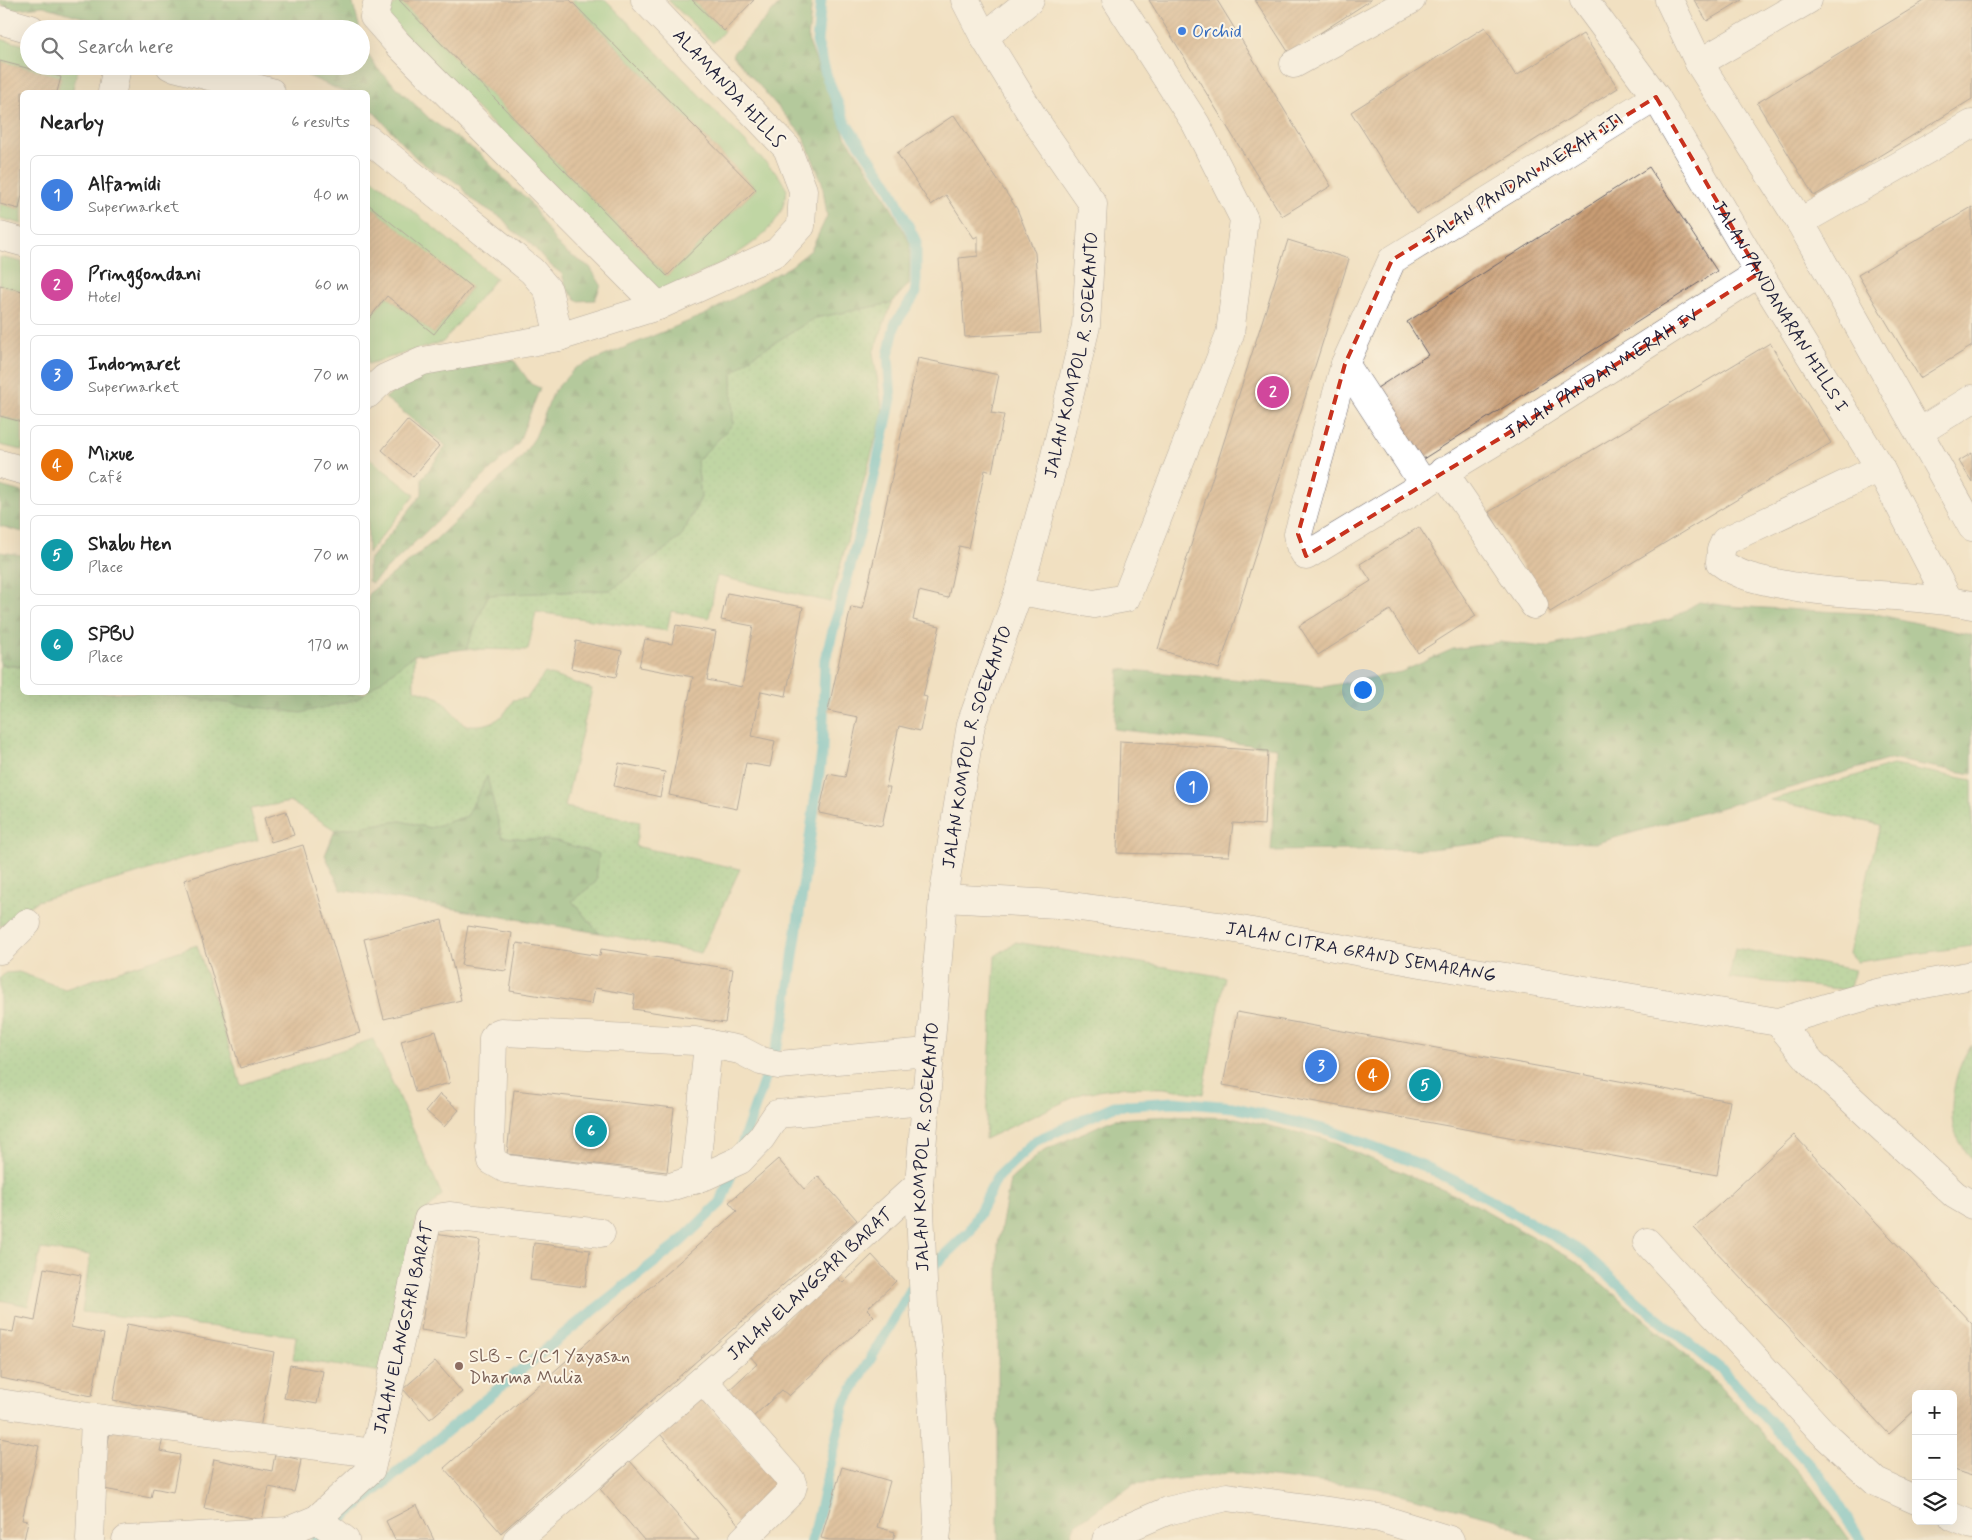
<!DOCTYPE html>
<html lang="en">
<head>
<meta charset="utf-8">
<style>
	:root { --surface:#fff; --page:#f2f2f2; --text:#222; --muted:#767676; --line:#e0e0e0; --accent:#c8321e }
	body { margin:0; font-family:Mynerve,sans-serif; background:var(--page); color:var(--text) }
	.controls { position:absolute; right:15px; bottom:15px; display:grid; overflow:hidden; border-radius:8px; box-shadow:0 5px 20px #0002 }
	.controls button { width:45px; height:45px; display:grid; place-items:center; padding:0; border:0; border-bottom:1px solid var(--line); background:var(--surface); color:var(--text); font:25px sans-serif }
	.you { position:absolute; left:1362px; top:689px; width:18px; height:18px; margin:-12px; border:4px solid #fff; border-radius:50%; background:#1a73e8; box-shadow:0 0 0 8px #1a73e833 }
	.badge { display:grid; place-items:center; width:32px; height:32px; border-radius:50%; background:var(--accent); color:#fff; font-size:16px; font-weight:700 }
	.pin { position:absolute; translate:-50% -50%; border:2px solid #fff; box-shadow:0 1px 5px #0006 }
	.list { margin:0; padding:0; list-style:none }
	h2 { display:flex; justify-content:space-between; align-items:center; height:65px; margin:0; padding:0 20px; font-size:21px }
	h2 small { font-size:16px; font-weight:400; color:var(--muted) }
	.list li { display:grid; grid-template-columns:32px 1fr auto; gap:15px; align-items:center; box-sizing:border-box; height:80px; margin:0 10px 10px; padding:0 10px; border:1px solid var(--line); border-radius:8px }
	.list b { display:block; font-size:19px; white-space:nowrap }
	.list p { margin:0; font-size:16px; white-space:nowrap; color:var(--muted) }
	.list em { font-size:16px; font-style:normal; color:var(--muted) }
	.icon { flex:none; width:28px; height:28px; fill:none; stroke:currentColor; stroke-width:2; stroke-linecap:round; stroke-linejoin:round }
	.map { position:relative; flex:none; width:1972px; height:1540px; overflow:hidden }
	.search { position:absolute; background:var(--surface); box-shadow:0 5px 20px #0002; left:20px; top:20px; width:350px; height:55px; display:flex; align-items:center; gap:12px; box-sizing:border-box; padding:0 18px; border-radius:28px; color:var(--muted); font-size:19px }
	.panel { position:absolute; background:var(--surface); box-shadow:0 5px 20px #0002; left:20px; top:90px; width:350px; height:605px; border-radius:8px }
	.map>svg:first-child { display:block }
	.grass { fill:url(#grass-dots); stroke:#54765e }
	.forest { fill:url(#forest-firs); stroke:#476856 }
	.garden { fill:#86c982; stroke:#54765e }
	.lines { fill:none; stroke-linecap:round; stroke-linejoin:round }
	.stream { stroke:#53bfce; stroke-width:11 }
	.building { fill:url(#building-hatch) }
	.minor-casing { stroke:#6a646a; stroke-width:29 }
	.major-casing { stroke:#6a646a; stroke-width:29 }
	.minor { stroke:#fff; stroke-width:28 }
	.major { stroke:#fff; stroke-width:28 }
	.marked { fill:none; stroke:#c8321e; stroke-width:4; stroke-dasharray:10 6; stroke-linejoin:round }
	.shop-dot { fill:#3f7fe0; stroke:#fcf5e5; stroke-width:2 }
	.education-dot { fill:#8d6e63; stroke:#fcf5e5; stroke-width:2 }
	.labels { text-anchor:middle; stroke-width:4; stroke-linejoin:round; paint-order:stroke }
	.shop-label { font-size:18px; fill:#366cbe; stroke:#fcf5e5; text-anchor:start }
	.street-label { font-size:18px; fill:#22223b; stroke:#fcf5e5 }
	.education-label { font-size:18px; fill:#785e54; stroke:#fcf5e5; text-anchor:start }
</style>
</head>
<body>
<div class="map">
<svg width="1972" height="1540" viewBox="0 0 1972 1540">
	<defs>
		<pattern id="grass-dots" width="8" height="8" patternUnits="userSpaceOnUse" patternTransform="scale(1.25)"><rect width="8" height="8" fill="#86c982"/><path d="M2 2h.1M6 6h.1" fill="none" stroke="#73ac71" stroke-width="1.8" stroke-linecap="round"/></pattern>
		<pattern id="forest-firs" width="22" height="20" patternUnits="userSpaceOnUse" patternTransform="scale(1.25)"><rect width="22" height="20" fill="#6cad70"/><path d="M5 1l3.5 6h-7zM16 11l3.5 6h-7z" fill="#588c5d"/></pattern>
		<pattern id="building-hatch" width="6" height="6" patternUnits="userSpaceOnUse" patternTransform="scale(1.25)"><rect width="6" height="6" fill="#c99d74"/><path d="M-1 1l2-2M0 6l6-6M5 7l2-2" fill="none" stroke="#a38060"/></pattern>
	</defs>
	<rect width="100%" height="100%" fill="#fcf5e5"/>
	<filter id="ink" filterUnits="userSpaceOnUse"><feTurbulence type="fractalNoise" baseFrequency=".02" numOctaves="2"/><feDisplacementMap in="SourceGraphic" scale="10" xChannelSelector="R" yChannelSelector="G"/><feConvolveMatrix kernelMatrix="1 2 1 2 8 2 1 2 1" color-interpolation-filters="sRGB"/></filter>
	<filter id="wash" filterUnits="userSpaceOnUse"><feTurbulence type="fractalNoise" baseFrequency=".0096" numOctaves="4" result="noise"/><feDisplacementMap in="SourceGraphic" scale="20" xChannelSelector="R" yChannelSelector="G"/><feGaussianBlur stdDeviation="1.12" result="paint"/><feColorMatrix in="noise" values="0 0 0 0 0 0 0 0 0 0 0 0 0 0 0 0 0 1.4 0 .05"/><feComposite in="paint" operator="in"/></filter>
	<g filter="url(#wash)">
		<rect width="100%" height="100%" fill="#f1e0c1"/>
		<path class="grass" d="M 892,303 L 873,353 L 883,413 L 830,602 L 717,576 L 709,618 L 671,611 L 667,631 L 536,612 L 528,650 L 466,649 L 488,595 L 611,590 L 681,537 L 701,498 L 697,461 L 733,424 L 732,374 L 754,355 L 815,318 Z
			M 414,655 L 414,689 L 440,698 L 464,725 C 489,726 501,723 513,700 L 527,698 L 545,673 L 592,689 L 565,807 L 640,822 L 635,846 L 740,869 L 701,953 L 599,933 L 572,901 L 596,882 L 557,841 L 502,837 L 487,777 L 467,816 L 430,828 L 401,821 L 335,830 L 291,802 L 250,809 L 258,840 L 184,858 L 133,875 L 37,901 L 0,927 L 0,665 L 22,667 L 22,692 L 152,693 L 198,698 L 357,699 Z
			M 1893,765 L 1972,780 L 1972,946 L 1857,962 L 1849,953 L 1880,825 L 1770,800 Z
			M 1016,942 L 1225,977 L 1203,1094 L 1164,1088 L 1127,1087 L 1083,1093 L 985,1139 L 995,956 Z
			M 197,945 L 241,1085 L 373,1039 L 442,1195 L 416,1222 L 382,1372 L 293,1359 L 296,1336 L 82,1312 L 90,1255 L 41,1249 L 28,1306 L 0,1300 L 0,978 L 5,973 L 19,972 L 65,989 Z
			M 1735,948 L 1855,970 L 1849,990 L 1729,978 Z
			M 1972,1044 L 1972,1161 C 1966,1151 1955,1137 1953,1126 C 1949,1099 1956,1066 1972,1044 Z"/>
		<path class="forest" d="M 0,0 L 352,0 L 360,29 L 122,29 L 43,6 L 10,10 L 0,4 Z
			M 783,0 L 812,0 L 808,40 L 845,136 L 879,185 L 910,243 L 909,284 L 892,303 L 815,318 L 754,355 L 732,374 L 733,424 L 697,461 L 701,497 L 681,537 L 611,590 L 488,595 L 466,649 L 414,655 L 368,691 L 368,594 L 433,542 L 521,458 L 535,437 L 554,391 L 575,368 L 706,314 L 791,266 L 811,250 L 827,216 L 822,182 L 803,136 L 732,54 Z
			M 361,32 L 368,55 L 377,68 L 431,120 L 480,154 L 514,189 L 527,198 L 555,241 L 567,253 L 590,267 L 601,285 L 595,300 L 578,301 L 567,290 L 562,274 L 550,265 L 527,240 L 512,230 L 502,218 L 472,200 L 461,186 L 447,176 L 432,170 L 417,159 L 368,106 L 368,92 L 344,92 L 299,72 L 271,66 L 361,66 Z
			M 514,360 L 531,384 L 540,388 L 518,444 L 372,583 L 368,581 L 368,561 L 422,494 L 422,479 L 446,446 L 385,398 L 418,374 Z
			M 0,486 L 22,492 L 22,532 L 0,526 Z
			M 0,552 L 22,555 L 22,667 L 0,664 Z
			M 1699,602 L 1729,606 L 1876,614 L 1972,635 L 1972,774 L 1891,759 L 1597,843 L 1499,841 L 1431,849 L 1271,851 L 1277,748 L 1114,729 L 1119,669 L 1323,687 L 1401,672 L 1453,649 L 1500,642 L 1544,647 L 1670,619 Z
			M 152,693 L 365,693 L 357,699 L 301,713 Z
			M 487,776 L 502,837 L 557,841 L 599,854 L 596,882 L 572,901 L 599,933 L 341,890 L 325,855 L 335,830 L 401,821 L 430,828 L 467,816 Z
			M 1170,1116 L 1236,1118 L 1325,1139 L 1469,1201 L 1574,1260 L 1712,1377 L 1810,1485 L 1850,1540 L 1535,1540 L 1497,1519 L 1376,1488 L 1232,1473 L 1134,1484 L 1075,1525 L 1069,1540 L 998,1540 L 998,1244 L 1010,1180 L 1042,1151 L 1114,1119 Z"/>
		<path class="garden" d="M 399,0 L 667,276 L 756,189 L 571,0 L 606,0 L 779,176 L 787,190 C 785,196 784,203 782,209 C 767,247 694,277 659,293 L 384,14 Z
			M 668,0 L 692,0 L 724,31 L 713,43 Z
			M 0,39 L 29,46 L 29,66 L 79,66 L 72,92 L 57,92 L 61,77 L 0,61 Z
			M 368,175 L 496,278 L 443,342 L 368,364 L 368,320 L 387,296 L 434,334 L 471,288 L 368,204 Z
			M 22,195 L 22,224 L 0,218 L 0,204 L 19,209 Z
			M 0,257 L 22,262 L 22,291 L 0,285 Z
			M 0,416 L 22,422 L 22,450 L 0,445 Z
			M 368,457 L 415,495 L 368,553 Z"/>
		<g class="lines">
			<path class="stream" d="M 741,1147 L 783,1027 L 822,752 L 825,660 L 872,486 L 891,399 L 888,356 L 895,324 L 916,293 L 916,242 L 889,186 L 846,124 L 827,77 L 817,42 L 821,0
				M 316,1540 L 569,1330 L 679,1243 L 721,1202 L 734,1167
				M 811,1540 L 816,1527 L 844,1404 L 915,1283 L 970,1231 L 998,1176 L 1035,1141 L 1114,1106 L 1174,1102 L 1233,1107 L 1331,1131 L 1424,1166 L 1473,1190 L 1582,1252 L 1640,1304 L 1723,1371 L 1821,1477 L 1861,1540"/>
		</g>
		<g id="blocks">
			<path class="building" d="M 399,0 L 570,0 L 756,189 L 667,276 Z
				M 692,0 L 754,0 L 724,31 Z
				M 1149,0 L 1217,0 L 1331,186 L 1282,216 Z
				M 1255,0 L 1371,0 L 1289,53 Z
				M 1694,0 L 1742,0 L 1707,21 Z
				M 1926,0 L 1972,0 L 1972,99 L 1814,196 L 1757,103 Z
				M 1485,27 L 1516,76 L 1583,34 L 1618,88 L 1416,214 L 1351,112 Z
				M 0,61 L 61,77 L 57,92 L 22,92 L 22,195 L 19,209 L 0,204 Z
				M 954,115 L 1017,209 L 1035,253 L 1041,333 L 965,337 L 959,258 L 978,256 L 978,236 L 974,238 L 946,195 L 931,205 L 897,153 Z
				M 1649,167 L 1717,271 L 1420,461 L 1374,390 L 1428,355 L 1407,322 Z
				M 368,204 L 471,287 L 434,334 L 387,296 L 368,320 Z
				M 1972,207 L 1972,346 L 1920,378 L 1858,275 Z
				M 1288,240 L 1349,259 L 1219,669 L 1158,649 Z
				M 0,285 L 22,291 L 22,422 L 0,416 Z
				M 1770,343 L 1831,443 L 1550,612 L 1489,512 Z
				M 918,358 L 999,375 L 991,413 L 1004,415 L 992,472 L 985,470 L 968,548 L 959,546 L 948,598 L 919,591 L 913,620 L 940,626 L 923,696 L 927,697 L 920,731 L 899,726 L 886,787 L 890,787 L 882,826 L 819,813 L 828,774 L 845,777 L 858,717 L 828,711 L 851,607 L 863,609 Z
				M 407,420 L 439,446 L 413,477 L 382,450 Z
				M 1972,453 L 1972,482 L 1959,461 Z
				M 1419,527 L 1476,616 L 1418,653 L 1390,610 L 1318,655 L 1299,626 L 1371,581 L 1360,564 Z
				M 727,593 L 803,607 L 786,696 L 761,691 L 752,736 L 775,741 L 770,767 L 746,763 L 737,809 L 669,795 L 693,677 L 639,667 L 645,639 L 672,644 L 676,625 L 716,632 L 707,680 L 742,687 L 753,626 L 721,620 Z
				M 576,641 L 622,651 L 616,677 L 571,668 Z
				M 1120,741 L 1268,751 L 1264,825 L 1233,823 L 1229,856 L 1117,853 Z
				M 619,763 L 665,772 L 660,797 L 614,786 Z
				M 286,811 L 294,835 L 271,842 L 264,818 Z
				M 303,845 L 360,1033 L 240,1068 L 184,880 Z
				M 442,920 L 461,1000 L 384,1019 L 364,939 Z
				M 468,926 L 512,933 L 506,971 L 461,965 Z
				M 517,943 L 600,956 L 601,949 L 733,969 L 725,1023 L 633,1009 L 635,995 L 595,988 L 592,1004 L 510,991 Z
				M 1237,1012 L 1730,1101 L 1717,1175 L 1223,1085 Z
				M 436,1031 L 450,1083 L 415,1092 L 401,1041 Z
				M 514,1090 L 674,1108 L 667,1172 L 507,1154 Z
				M 440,1094 L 459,1110 L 444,1127 L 426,1111 Z
				M 1794,1135 L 1972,1324 L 1972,1476 L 1953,1470 L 1953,1410 L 1956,1403 L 1953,1403 L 1953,1394 L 1916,1394 L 1916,1409 L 1889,1434 L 1694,1228 Z
				M 778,1159 L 804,1189 L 818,1176 L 857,1220 L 501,1533 L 444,1468 L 737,1211 L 729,1202 Z
				M 435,1234 L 480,1241 L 466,1337 L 421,1330 Z
				M 534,1243 L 590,1250 L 585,1287 L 530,1280 Z
				M 872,1255 L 896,1281 L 867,1309 L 874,1316 L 789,1396 L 782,1390 L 752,1418 L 727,1392 L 757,1364 L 749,1355 L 834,1275 L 843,1283 Z
				M 44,1268 L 81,1275 L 71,1327 L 104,1334 L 92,1396 L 0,1378 L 0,1330 L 13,1332 L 16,1317 L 35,1321 Z
				M 127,1324 L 274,1352 L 260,1428 L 113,1400 Z
				M 435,1361 L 462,1392 L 430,1419 L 403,1389 Z
				M 290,1365 L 323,1371 L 317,1404 L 284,1398 Z
				M 700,1398 L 783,1488 L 741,1527 L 660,1434 Z
				M 111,1428 L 163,1438 L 160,1451 L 180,1455 L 173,1492 L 153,1488 L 151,1498 L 99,1488 Z
				M 0,1438 L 39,1446 L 22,1520 L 28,1521 L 24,1540 L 0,1540 Z
				M 275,1454 L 301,1460 L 298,1476 L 294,1492 L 269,1487 L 262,1520 L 204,1508 L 214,1459 L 272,1471 Z
				M 630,1461 L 699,1540 L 644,1540 L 600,1489 Z
				M 842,1467 L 890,1481 L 877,1527 L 895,1532 L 893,1540 L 829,1540 L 821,1538 Z
				M 417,1505 L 434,1540 L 395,1540 L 386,1521 Z"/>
		</g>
	</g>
	<g filter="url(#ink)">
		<use href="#blocks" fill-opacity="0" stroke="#6a646a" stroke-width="1"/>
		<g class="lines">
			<g class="minor-casing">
				<g id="minor">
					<path d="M 378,0 L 374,17 L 397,43 L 658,306"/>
					<path id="s1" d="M 1584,0 L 1656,97 L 1759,273 L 1880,468 L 1949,601"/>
					<path d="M 1669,0 L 1699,63 L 1800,222 L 1972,527"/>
					<path d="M 0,20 L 31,29"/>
					<path d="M 984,37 L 1030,0"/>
					<path d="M 1699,63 L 1808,0"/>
					<path d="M 1294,64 L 1411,0"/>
					<path d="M 170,66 L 271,92"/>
					<path d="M 112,92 L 117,66"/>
					<path id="s2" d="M 1656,97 L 1392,260 L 1345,364 L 1298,534 L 1300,546 L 1306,556 L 1507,434 L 1759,273"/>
					<path d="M 368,139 L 532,271 L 548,290 L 559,337"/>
					<path d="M 1800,222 L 1972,124"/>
					<path d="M 0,236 L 22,242"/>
					<path d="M 1345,364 L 1424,485"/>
					<path d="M 368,394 L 385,378 L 423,361 L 559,337 L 658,306 L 777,252 L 801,226 L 803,190 L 787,148 L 645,0"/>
					<path d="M 1919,432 L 1972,399"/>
					<path d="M 0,464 L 22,470"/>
					<path d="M 1880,468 L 1725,541 L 1721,550 L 1720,562 C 1738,576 1759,580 1781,584 C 1844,597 1909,593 1972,605"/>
					<path d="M 1443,471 L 1534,605"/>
					<path d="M 1019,591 L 1094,604 L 1126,598 L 1230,334 L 1244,219 L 1196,124 L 1116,0"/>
					<path id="s3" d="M 943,898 L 1057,904 L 1219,926 L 1421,963 L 1778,1022 L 1877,993 L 1972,975"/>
					<path d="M 0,950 L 27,923"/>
					<path d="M 1778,1022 L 1811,1062 L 1955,1195 L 1972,1205"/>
					<path d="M 925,1101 L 777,1114 L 761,1138 L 740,1160 L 705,1176 L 667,1188 L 506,1169 L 492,1161 L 490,1148 L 493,1039 L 496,1034 L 501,1032 L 695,1041 L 740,1050 L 761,1061 L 779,1065 L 928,1052"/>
					<path d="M 695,1180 L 708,1043"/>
					<path d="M 1647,1242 L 1826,1436 L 1876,1482 L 1916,1500"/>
					<path d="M 703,1380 L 791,1480 L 793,1486 L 791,1492 L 743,1540"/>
					<path d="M 0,1403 L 95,1418 L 374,1453"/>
					<path d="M 1953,1517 L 1972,1525"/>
					<path d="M 317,1519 L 345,1540"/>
					<path d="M 90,1540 L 95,1418"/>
					<path id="s4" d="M 126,1540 L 288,1531 L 317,1519 L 371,1469 L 428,1219 L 449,1216 L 601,1233"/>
					<path id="s5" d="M 517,1540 L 759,1331 L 919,1184"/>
					<path d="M 1106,1540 L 1109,1536 L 1167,1511 L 1227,1497 L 1379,1518 L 1450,1540"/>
				</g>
			</g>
			<g class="major-casing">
				<g id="major">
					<path id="s6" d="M 936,1540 L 938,1522 L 931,1374 L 924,1307 L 919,1184 L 943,898 L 971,724 L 1019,591 L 1048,485 L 1086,326 L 1093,204 L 1035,120 L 984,37 L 965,0"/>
				</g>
			</g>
			<use href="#minor" class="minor"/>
			<use href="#major" class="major"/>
		</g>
	</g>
	<path d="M0 0H1972V1540H0ZM 1656,97 L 1759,273 L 1507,434 L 1306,556 L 1298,534 L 1345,364 L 1392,260 Z" fill="#f1e0c1" fill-opacity=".55" fill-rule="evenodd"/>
	<path class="marked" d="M 1656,97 L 1759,273 L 1507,434 L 1306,556 L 1298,534 L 1345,364 L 1392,260 Z"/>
	<circle class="shop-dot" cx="1182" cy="31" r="5"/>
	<circle class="education-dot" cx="459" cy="1366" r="5"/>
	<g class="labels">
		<g class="shop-label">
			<text x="1192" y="37">Orchid</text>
		</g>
		<g class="street-label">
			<text transform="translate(729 88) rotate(47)" y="6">ALAMANDA HILLS</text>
			<text transform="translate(1524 178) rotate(-32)" y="6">JALAN PANDAN MERAH III</text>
			<text dy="6" stroke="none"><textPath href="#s1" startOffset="364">JALAN PANDANARAN HILLS I</textPath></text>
			<text dy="6" stroke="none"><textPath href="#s6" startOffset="1204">JALAN KOMPOL R. SOEKANTO</textPath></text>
			<text dy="6" stroke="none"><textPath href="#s2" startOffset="972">JALAN PANDAN MERAH IV</textPath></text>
			<text dy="6" stroke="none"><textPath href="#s6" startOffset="799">JALAN KOMPOL R. SOEKANTO</textPath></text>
			<text dy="6" stroke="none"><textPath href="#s3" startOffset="422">JALAN CITRA GRAND SEMARANG</textPath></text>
			<text dy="6" stroke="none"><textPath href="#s6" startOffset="394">JALAN KOMPOL R. SOEKANTO</textPath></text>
			<text dy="6" stroke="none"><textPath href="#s5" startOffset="389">JALAN ELANGSARI BARAT</textPath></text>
			<text dy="6" stroke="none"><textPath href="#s4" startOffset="412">JALAN ELANGSARI BARAT</textPath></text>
		</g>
		<g class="education-label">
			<text x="469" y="1362">SLB - C/C1 Yayasan<tspan x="469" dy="21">Dharma Mulia</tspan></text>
		</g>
	</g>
</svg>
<div class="controls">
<button>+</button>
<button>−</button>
<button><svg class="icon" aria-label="layers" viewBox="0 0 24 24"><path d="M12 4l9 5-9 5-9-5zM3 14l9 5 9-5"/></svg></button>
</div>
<div class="you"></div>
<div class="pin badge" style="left:1192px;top:787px;background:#3f7fe0">1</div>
<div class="pin badge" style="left:1273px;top:392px;background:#d1479c">2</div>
<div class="pin badge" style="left:1321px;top:1066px;background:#3f7fe0">3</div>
<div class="pin badge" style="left:1373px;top:1075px;background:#e8710a">4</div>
<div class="pin badge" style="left:1425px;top:1085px;background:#0f9aa8">5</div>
<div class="pin badge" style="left:591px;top:1131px;background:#0f9aa8">6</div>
<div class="search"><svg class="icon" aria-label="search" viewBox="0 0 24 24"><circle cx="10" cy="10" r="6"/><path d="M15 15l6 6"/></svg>Search here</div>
<section class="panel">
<h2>Nearby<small>6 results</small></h2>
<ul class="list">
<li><span class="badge" style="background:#3f7fe0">1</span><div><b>Alfamidi</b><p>Supermarket</p></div><em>40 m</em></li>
<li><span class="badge" style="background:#d1479c">2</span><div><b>Pringgondani</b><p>Hotel</p></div><em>60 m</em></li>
<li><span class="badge" style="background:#3f7fe0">3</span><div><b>Indomaret</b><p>Supermarket</p></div><em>70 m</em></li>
<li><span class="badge" style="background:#e8710a">4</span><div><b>Mixue</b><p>Café</p></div><em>70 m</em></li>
<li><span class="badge" style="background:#0f9aa8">5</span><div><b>Shabu Hen</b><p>Place</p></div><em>70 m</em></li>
<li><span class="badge" style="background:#0f9aa8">6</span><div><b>SPBU</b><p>Place</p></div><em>170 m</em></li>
</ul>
</section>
</div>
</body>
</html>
